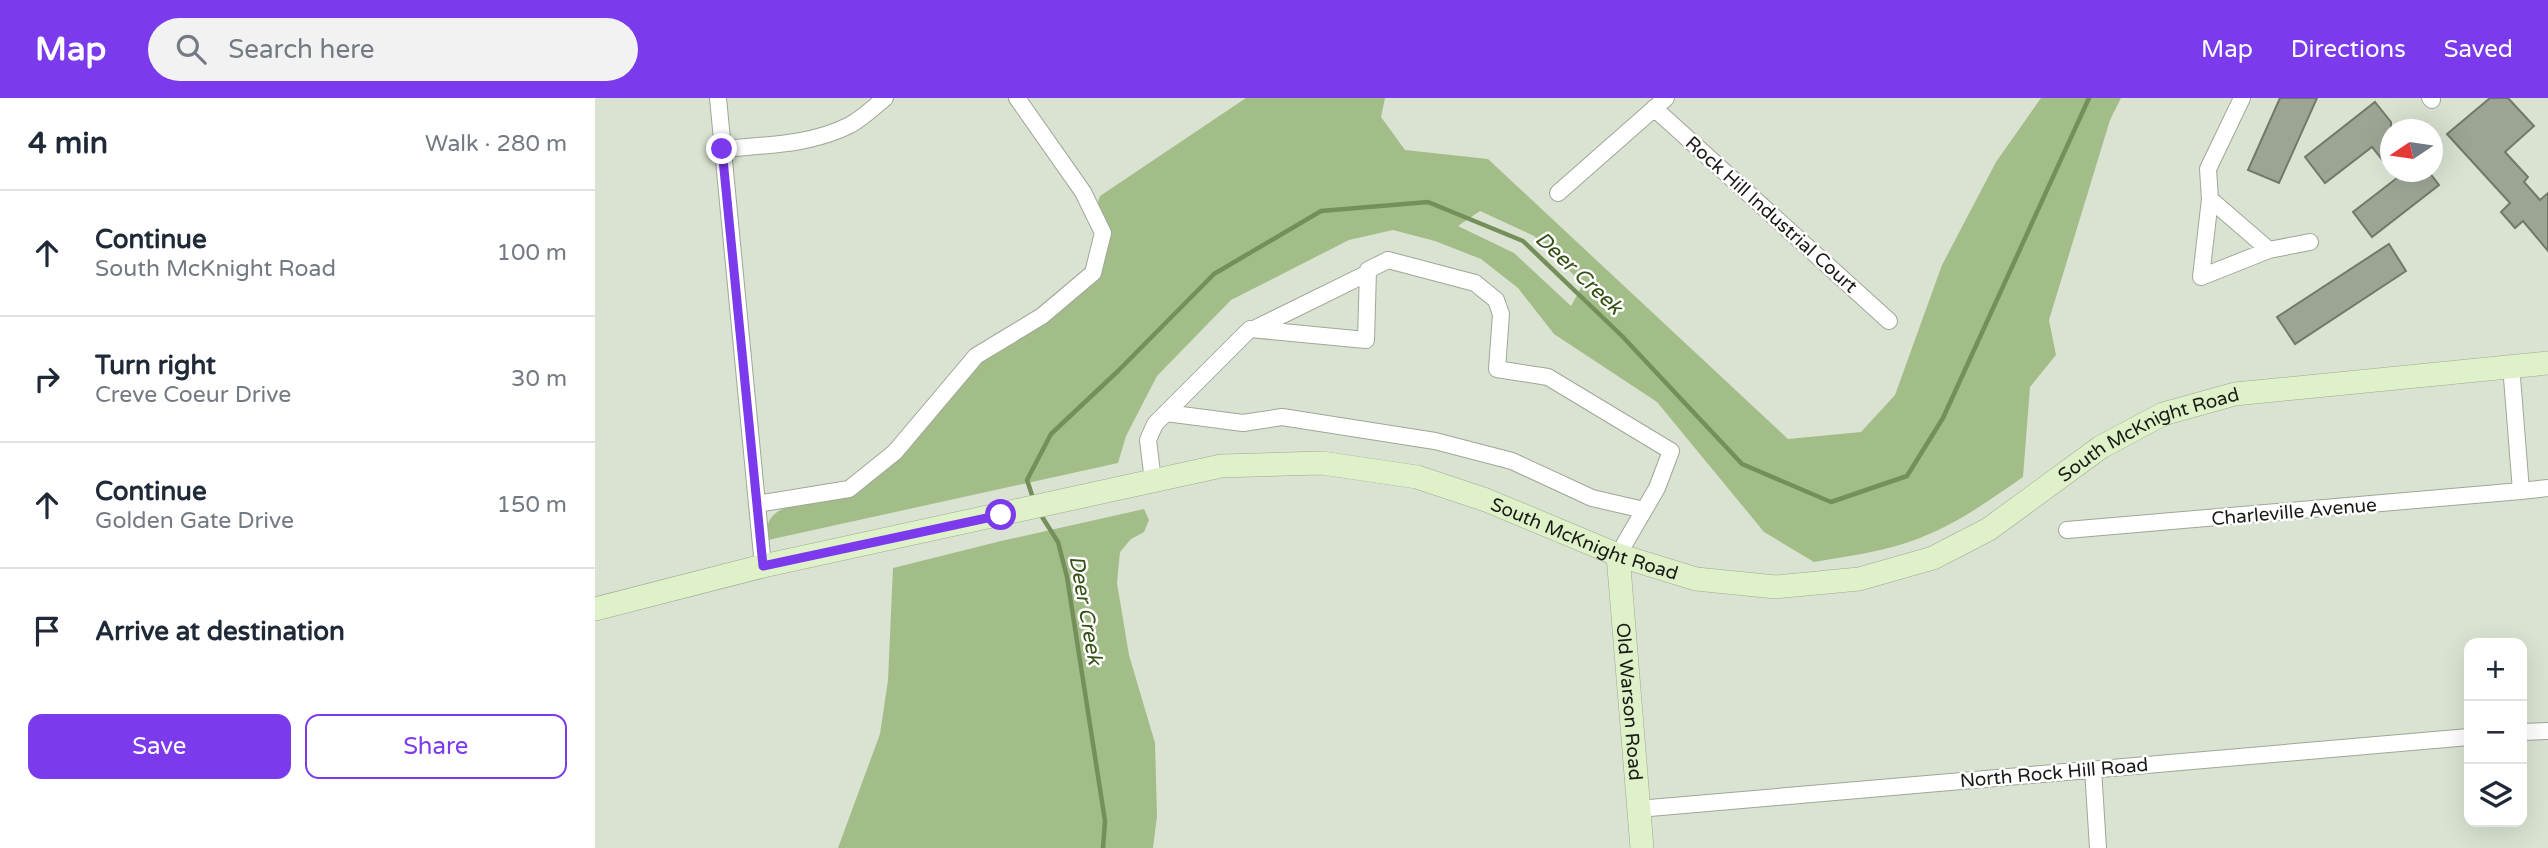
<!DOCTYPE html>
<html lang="en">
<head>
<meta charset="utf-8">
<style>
	:root { --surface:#fff; --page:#f2f2f3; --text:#1f2937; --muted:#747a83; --line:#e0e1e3; --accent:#7c3aed }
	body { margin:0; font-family:"Varela Round",sans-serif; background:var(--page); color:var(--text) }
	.controls { position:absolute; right:21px; bottom:21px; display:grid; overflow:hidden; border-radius:14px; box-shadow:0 7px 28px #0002 }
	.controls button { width:63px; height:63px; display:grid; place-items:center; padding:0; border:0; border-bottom:2px solid var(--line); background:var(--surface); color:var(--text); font:35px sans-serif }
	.compass { position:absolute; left:1785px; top:21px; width:63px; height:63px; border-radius:50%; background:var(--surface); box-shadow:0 7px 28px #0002; rotate:257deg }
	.stop { position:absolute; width:21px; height:21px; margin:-16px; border:5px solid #7c3aed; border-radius:50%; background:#fff }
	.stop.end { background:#7c3aed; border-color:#fff; box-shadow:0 2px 7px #0008 }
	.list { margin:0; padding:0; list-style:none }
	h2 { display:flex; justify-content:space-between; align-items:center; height:91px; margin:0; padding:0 28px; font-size:30px }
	h2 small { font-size:23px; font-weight:400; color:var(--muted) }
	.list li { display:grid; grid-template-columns:46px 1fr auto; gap:21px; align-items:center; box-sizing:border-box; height:126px; padding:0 28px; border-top:2px solid var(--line) }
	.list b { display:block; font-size:26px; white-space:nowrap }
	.list p { margin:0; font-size:23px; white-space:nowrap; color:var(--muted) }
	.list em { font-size:23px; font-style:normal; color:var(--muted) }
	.actions { display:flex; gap:14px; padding:21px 28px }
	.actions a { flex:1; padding:16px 0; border:2px solid var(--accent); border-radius:14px; text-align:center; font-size:24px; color:var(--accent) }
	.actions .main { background:var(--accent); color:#fff }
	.icon { flex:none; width:38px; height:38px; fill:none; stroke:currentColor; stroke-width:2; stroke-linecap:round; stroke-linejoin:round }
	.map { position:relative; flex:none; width:1953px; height:750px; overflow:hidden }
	header { display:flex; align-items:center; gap:42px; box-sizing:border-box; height:98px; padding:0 35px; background:var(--accent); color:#fff }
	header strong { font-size:33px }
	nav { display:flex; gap:38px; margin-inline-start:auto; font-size:24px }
	.search { width:490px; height:63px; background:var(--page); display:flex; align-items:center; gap:18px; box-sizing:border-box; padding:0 24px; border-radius:38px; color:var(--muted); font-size:26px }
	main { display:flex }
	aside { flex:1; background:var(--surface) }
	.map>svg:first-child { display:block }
	.green { fill:#a3bd89; fill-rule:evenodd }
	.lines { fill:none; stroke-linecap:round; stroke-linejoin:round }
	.stream { stroke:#748f5a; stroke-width:4.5 }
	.building { fill:#9ca494; stroke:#71796a; stroke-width:2 }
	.street-casing { stroke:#9fa797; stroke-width:18 }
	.secondary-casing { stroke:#9fa797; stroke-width:24 }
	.street { stroke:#fff; stroke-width:16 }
	.secondary { stroke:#dff1c8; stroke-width:23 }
	.route { stroke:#7c3aed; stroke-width:9 }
	.labels { text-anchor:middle; stroke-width:5; stroke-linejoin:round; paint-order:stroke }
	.street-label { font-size:19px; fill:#191c16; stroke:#fff }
	.water-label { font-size:21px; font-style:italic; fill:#365015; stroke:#fff }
</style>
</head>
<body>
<header>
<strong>Map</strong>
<div class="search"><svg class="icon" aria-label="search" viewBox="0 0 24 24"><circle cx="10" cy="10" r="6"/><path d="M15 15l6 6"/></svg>Search here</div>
<nav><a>Map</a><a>Directions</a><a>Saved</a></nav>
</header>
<main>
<aside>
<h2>4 min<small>Walk · 280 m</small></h2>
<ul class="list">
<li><svg class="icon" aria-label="ahead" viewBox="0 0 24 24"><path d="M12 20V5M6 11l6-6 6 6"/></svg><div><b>Continue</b><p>South McKnight Road</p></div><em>100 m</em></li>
<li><svg class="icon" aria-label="right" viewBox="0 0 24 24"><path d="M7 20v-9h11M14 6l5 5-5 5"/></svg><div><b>Turn right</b><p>Creve Coeur Drive</p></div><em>30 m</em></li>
<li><svg class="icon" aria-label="ahead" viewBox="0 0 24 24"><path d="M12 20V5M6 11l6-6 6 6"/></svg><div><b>Continue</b><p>Golden Gate Drive</p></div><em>150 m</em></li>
<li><svg class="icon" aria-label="arrive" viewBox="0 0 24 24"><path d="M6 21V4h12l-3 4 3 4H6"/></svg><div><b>Arrive at destination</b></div></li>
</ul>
<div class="actions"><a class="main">Save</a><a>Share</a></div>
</aside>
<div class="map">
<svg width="1953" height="750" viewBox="0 0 1953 750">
	<rect width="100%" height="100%" fill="#dae3d2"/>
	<path class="green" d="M 651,0 L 790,0 L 786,19 L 810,52 L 893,61 L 1193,341 L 1266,334 L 1300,297 L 1347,167 L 1401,64 L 1446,0 L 1526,0 L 1515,22 L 1454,222 L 1461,257 L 1435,289 L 1428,379 C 1395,402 1363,425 1325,440 C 1292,453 1254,458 1219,464 L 1169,434 L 1062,304 L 959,236 L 923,190 L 886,161 L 840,143 L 798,132 L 754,142 L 636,202 L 562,278 L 531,338 L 523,365 L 173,442 C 172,434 171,427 176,420 C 187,404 217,407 234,402 C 252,396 270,388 284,377 L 378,269 L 507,168 L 513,139 L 503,104 L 505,98 ZM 885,113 L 939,138 L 988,186 L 976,208 L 919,155 L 863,128 Z
		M 549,411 L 554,422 L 549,434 L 536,441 L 525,454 L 522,485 L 534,557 L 560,645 L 562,718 L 558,750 L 243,750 L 285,636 L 293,582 L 298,470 L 406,443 Z"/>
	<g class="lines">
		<path class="stream" d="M 439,403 L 432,382 L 456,336 L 523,273 L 619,176 L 726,113 L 833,104 L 928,143 L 1027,238 L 1147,366 L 1236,404 L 1312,378 L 1348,320 L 1494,0
			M 444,414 L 463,444 L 472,479 L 510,723 L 508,750"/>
	</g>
	<path class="building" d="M 1685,0 L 1722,0 L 1684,85 L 1653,72 Z
		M 1895,0 L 1913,0 L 1939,28 L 1910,54 L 1933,79 L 1929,84 L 1945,102 L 1953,95 L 1953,153 L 1928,123 L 1920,130 L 1906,114 L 1915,105 L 1852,36 Z
		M 1780,4 L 1796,24 L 1796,73 L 1777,49 L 1730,85 L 1710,59 Z
		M 1796,74 L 1834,74 L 1844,87 L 1777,139 L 1758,114 L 1802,80 Z
		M 1794,146 L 1811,173 L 1700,246 L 1682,219 Z"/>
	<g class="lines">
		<g class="street-casing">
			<path id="street" d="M 123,0 L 162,406
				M 1647,0 L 1613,71 L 1615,101 L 1674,152
				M 1835,0 L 1837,2
				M 1059,10 L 1294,223
				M 127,51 C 170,47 216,47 255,27 C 268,20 279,9 290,0
				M 963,95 L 1071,0
				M 1615,101 L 1606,179 L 1674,152 L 1715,144
				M 661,230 L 773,175
				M 571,315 L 648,325 L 687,319 L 840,343 L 917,363 L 997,400 L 1049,412
				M 558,383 L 553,342 L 560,326 L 655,231 L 771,242 L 773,172 L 793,162 L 880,185 L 901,202 L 906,216 L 902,271 L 953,279 L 1076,353 L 1062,390 L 1023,457
				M 1926,393 L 1953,390
				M 1472,432 L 1926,393 L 1916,267
				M 168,468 L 162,406 L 254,391 L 300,354 L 381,258 L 447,218 L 498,175 L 508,135 L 488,94 L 422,0
				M 1927,634 L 1953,633
				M 1498,671 L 1503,750
				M 1043,711 L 1874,639"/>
		</g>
		<g class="secondary-casing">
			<g id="secondary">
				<path id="s1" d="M 1023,457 L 1047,750"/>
				<path id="s2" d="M 0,511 L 168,468 L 626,368 L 727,365 L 822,379 L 891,402 L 1023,457 L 1101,481 L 1181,489 L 1264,481 L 1338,460 L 1394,431 L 1506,349 L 1568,316 L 1640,296 L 1953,265"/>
			</g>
		</g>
		<use href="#street" class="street"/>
		<use href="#secondary" class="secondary"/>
	</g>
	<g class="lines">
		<path class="route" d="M 127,51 L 168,468 L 406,417"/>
	</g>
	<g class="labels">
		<g class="street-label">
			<text transform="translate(1177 116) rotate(42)" y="7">Rock Hill Industrial Court</text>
			<text dy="7" stroke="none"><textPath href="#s2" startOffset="1628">South McKnight Road</textPath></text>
			<text transform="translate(1699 413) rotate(-5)" y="7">Charleville Avenue</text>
			<text dy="7" stroke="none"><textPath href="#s2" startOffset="1018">South McKnight Road</textPath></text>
			<text dy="7" stroke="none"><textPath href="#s1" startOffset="147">Old Warson Road</textPath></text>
			<text transform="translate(1459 674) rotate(-5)" y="7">North Rock Hill Road</text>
		</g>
		<g class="water-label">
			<text transform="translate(984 175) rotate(43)" y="7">Deer Creek</text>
			<text transform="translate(491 512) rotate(80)" y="7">Deer Creek</text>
		</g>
	</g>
</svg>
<div class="controls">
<button>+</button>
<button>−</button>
<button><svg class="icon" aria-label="layers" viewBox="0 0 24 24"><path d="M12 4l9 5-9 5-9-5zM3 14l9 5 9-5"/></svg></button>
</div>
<svg class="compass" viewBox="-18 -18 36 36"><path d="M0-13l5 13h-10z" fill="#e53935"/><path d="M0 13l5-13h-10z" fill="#747a83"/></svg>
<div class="stop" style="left:406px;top:417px"></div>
<div class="stop end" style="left:127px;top:51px"></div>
</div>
</main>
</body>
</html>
